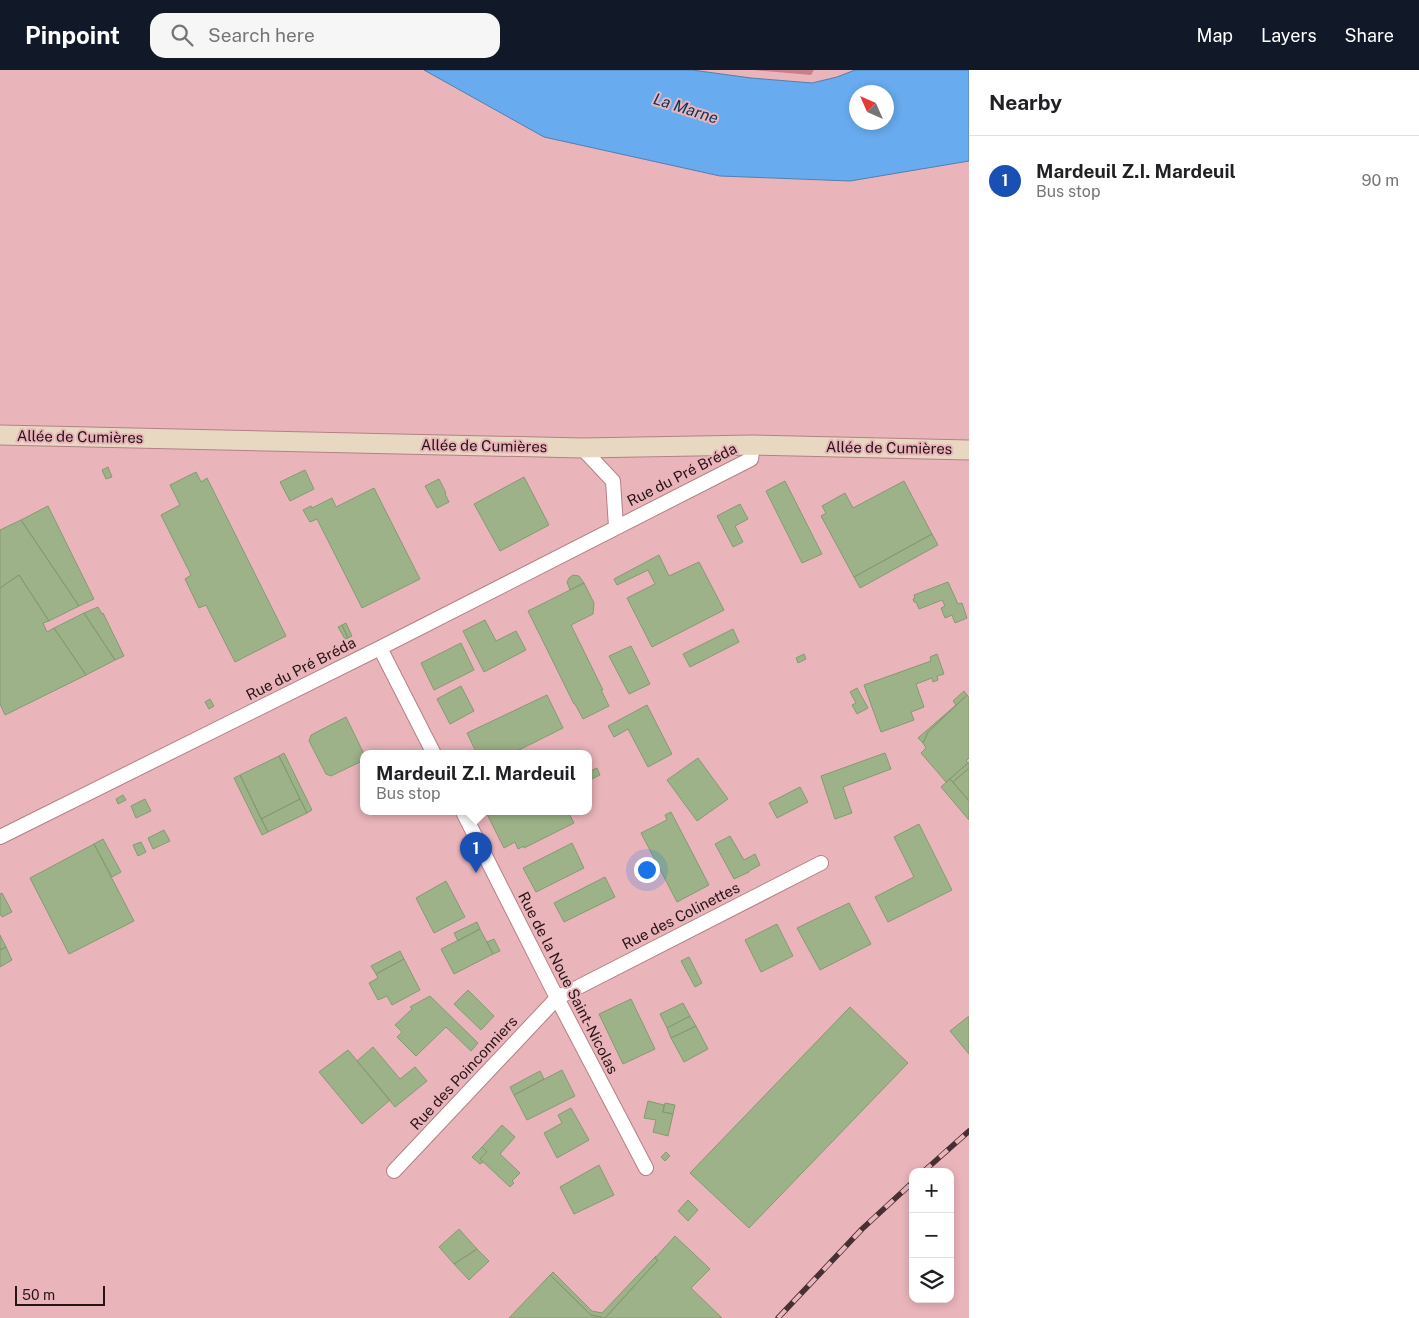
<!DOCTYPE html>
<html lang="en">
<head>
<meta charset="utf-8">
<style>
	:root { --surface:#fff; --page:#f6f6f6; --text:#202124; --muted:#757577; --line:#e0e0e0; --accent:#111827 }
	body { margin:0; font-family:"Public Sans",sans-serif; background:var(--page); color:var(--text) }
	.controls { position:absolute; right:15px; bottom:15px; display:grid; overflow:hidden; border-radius:10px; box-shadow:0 2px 8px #0003 }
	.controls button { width:45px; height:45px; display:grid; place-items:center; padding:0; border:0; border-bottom:1px solid var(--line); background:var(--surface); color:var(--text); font:25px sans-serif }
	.compass { position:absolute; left:849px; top:15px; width:45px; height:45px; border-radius:50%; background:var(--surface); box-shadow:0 2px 8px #0003; rotate:315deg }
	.scale { position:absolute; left:15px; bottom:12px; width:90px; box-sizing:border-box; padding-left:5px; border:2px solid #271417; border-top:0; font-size:14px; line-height:18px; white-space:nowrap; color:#271417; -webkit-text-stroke:4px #eab4bb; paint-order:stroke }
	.you { position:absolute; left:646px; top:799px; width:18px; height:18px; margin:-12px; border:4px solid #fff; border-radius:50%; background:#1a73e8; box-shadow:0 0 0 8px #1a73e833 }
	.badge { display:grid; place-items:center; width:32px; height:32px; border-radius:50%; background:var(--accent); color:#fff; font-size:16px; font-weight:700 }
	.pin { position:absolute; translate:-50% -41px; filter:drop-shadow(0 1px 2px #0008) }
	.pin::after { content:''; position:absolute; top:26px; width:18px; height:15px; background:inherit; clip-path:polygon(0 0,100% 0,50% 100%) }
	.popup { position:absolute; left:360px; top:680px; width:232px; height:65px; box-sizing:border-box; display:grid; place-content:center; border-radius:10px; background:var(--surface); filter:drop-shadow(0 1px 4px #0005); font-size:16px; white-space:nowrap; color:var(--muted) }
	.popup b { font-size:19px; color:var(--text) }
	.popup::after { content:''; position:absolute; left:50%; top:100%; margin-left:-10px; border:10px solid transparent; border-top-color:var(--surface) }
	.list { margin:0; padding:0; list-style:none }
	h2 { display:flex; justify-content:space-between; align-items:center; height:65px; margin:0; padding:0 20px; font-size:21px }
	h2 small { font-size:16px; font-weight:400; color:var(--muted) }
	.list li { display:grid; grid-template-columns:32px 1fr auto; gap:15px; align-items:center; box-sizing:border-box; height:90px; padding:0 20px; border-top:1px solid var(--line) }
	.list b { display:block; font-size:19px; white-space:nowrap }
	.list p { margin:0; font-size:16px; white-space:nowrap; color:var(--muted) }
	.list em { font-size:16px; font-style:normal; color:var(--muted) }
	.icon { flex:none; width:28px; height:28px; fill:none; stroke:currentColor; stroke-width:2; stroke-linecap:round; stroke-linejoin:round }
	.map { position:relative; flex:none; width:969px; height:1248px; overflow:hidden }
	header { display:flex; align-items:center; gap:30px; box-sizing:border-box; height:70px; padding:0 25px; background:var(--accent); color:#fff }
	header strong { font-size:24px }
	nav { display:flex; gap:28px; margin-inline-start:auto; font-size:18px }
	.search { width:350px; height:45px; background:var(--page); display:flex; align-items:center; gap:12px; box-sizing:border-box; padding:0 18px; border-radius:15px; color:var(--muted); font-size:19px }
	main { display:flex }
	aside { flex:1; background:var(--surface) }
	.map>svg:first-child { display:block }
	.green { fill:#c9808b }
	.water { fill:#68abee; stroke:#547eae; fill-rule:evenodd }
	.building { fill:#9db288; stroke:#859a71 }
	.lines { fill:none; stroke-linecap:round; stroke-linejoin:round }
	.street-casing { stroke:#b38087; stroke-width:16 }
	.secondary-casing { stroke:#b38087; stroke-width:21 }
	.street { stroke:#fff; stroke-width:14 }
	.secondary { stroke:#e8d8c2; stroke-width:19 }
	.rail-casing { stroke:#482f33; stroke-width:5.5 }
	.rail { stroke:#eab4bb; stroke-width:4; stroke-dasharray:11; stroke-linecap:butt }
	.labels { text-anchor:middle; stroke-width:4; stroke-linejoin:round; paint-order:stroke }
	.street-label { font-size:15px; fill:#271417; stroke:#eab4bb }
	.water-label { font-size:16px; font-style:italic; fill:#033762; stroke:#eab4bb }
</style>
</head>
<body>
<header>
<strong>Pinpoint</strong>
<div class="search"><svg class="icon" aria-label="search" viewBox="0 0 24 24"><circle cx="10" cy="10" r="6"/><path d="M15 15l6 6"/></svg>Search here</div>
<nav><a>Map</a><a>Layers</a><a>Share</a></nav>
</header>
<main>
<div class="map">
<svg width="969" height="1248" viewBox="0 0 969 1248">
	<rect width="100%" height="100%" fill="#eab4bb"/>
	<path class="green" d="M 754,0 L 814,0 L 811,5 Z"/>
	<path class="water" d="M 424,0 L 692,0 L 751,8 L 812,13 L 837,7 L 855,0 L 969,0 L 969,91 L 850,111 L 720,106 L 544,67 ZM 856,22 L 886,22 L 886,52 L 856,52 Z"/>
	<path class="building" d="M 108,397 L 112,407 L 106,409 L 102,400 Z
		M 305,400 L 314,419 L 290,431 L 280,412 Z
		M 196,402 L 201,412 L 207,408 L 286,566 L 235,592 L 206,535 L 199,538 L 185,509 L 191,505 L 161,445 L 180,435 L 170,415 Z
		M 524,407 L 549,455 L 500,481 L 474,434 Z
		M 439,409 L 446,423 L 445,424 L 449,432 L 437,438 L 425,416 Z
		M 785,411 L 822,484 L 802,493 L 766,421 Z
		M 904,411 L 932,464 L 854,507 L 821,446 L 826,443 L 822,436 L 845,423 L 853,438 Z
		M 374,418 L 420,509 L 362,538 L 317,449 L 310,452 L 303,440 L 311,436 L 312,438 L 332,428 L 336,437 Z
		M 740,434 L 748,449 L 735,456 L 743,472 L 733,477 L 717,446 Z
		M 48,436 L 94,529 L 79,536 L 21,450 Z
		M 21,450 L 79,536 L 49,551 L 19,505 L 0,518 L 0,460 Z
		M 932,464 L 938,475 L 860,518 L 854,507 Z
		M 659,485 L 669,506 L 699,492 L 724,540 L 652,577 L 627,528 L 655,514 L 648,500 L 617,515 L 614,509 Z
		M 19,505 L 49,551 L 43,553 L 47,562 L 54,558 L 86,605 L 5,645 L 0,634 L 0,518 Z
		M 573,505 L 579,506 L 584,513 L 570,520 L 567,512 L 569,508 Z
		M 948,512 L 958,534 L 962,533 L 967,548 L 955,553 L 952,545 L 945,548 L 941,538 L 945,536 L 942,530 L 919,539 L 916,532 L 914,532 L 913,529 L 915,528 L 914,525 Z
		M 584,513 L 594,533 L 593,544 L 571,555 L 603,620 L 601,620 L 609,636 L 583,649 L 575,634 L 574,634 L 528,541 Z
		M 98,537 L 102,544 L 103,543 L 124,586 L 115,590 L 84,543 Z
		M 84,543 L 115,590 L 86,605 L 54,558 Z
		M 485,550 L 496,571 L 516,561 L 526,580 L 484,602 L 463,561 Z
		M 346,553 L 352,566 L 348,568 L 342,555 Z
		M 342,555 L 348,568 L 345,569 L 338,557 Z
		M 733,559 L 739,572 L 690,597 L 683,584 Z
		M 461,573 L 474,600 L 434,620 L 421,593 Z
		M 631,576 L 650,614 L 629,624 L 609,586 Z
		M 804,584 L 806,589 L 798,593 L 796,588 Z
		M 937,584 L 944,604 L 937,606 L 938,610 L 933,612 L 932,608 L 916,614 L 924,637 L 911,642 L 914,650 L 881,662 L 864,615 L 931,591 L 930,587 Z
		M 461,616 L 474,641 L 450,654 L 437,629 Z
		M 857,618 L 868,638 L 857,644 L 852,635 L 856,633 L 850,622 Z
		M 964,621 L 967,625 L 928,662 L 923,673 L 918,668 L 956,635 L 953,631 Z
		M 547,625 L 563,658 L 511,684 L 477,684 L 467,663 Z
		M 967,625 L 969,628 L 969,688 L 966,691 L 968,693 L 946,712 L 921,683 L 926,678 L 923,673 L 928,662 Z
		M 210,629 L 214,636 L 209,639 L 205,632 Z
		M 647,635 L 672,684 L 648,697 L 628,659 L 614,667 L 608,656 Z
		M 346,647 L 364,684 L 364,690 L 331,706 L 326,704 L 309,671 L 311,665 Z
		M 284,683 L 312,740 L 307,743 L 279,686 Z
		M 885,683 L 891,699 L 843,717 L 852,743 L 835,749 L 821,706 Z
		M 279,686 L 300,729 L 261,749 L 240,705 Z
		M 698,688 L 728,729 L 697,751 L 667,710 Z
		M 969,692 L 969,698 L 953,712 L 950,709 Z
		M 597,698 L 600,705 L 588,711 L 588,702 Z
		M 969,698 L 969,731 L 953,712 Z
		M 240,705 L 268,762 L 262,765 L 234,708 Z
		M 950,709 L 969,731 L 969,750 L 941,717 Z
		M 800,717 L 808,732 L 777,748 L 769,733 Z
		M 123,725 L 126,730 L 118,734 L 116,729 Z
		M 145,729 L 151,741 L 136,748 L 131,736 Z
		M 300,729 L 307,743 L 268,762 L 261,749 Z
		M 491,742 L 568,742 L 574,753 L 524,778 L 524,776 L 518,779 L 515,772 L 504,778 L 487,744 Z
		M 671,742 L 709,815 L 677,832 L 641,763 L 667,750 L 665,745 Z
		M 919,754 L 952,820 L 888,852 L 875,827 L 914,807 L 894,767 Z
		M 164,760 L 170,771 L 153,779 L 148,768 Z
		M 730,766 L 744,790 L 755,784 L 760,795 L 749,801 L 749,802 L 734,809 L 715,774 Z
		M 103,769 L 121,802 L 112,807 L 94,774 Z
		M 141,772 L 146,782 L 138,786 L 133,775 Z
		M 572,773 L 584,798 L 536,822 L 523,798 Z
		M 94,774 L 134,851 L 69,884 L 30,808 Z
		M 605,807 L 615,827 L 564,852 L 554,833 Z
		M 446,811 L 465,847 L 434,863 L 416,828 Z
		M 2,823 L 12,842 L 2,847 L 0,844 L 0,824 Z
		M 849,833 L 871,874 L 820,900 L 797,858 Z
		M 477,852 L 480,859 L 458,871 L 454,863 Z
		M 777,854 L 793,886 L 761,902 L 745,870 Z
		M 480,859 L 493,884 L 454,904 L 441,879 Z
		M 0,865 L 6,877 L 0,880 Z
		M 494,869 L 500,881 L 493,884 L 487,872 Z
		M 6,877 L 12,890 L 0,897 L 0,880 Z
		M 400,881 L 404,889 L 376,904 L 371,896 Z
		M 689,887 L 702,913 L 695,917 L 681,891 Z
		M 404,889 L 420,920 L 392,935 L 387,926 L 378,930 L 369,913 L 378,908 L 376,904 Z
		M 560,900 L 567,901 L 566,905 L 559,904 Z
		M 468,920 L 494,946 L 481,960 L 454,934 Z
		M 430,926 L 478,973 L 471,981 L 446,957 L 416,986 L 397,967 L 402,962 L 395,955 L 412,939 L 410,937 Z
		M 631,929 L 655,979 L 623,994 L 599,944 Z
		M 683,933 L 690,946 L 667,958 L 660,944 Z
		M 850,937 L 908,993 L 749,1158 L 690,1103 Z
		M 690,946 L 696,956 L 671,968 L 667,958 Z
		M 969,946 L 969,984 L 950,961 Z
		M 696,956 L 708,979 L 684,992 L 671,968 Z
		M 373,977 L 400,1009 L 415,997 L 427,1011 L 395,1037 L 357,991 Z
		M 348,980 L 390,1030 L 362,1054 L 319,1002 Z
		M 562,1000 L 575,1026 L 527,1050 L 514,1025 Z
		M 540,1001 L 544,1009 L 514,1025 L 510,1017 Z
		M 648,1031 L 664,1035 L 663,1042 L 673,1044 L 668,1066 L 653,1062 L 656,1050 L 644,1048 Z
		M 665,1033 L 675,1035 L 673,1044 L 663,1042 Z
		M 571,1038 L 589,1070 L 557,1088 L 544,1063 L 562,1053 L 558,1045 Z
		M 502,1055 L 515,1067 L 500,1084 L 520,1103 L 512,1111 L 514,1113 L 510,1117 L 480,1089 L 487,1082 L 482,1077 Z
		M 482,1077 L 487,1082 L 480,1089 L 483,1092 L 480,1094 L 472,1087 Z
		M 666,1082 L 670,1086 L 665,1091 L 661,1087 Z
		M 599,1095 L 614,1125 L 574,1144 L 560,1117 Z
		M 688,1130 L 698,1140 L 688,1151 L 678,1141 Z
		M 459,1159 L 477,1179 L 454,1194 L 439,1177 Z
		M 675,1166 L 710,1199 L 691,1218 L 722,1248 L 509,1248 L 550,1205 L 591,1245 L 605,1248 L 658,1190 L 655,1188 Z
		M 477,1179 L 489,1191 L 469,1210 L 454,1194 Z
		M 656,1186 L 655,1188 L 658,1190 L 605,1248 L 591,1245 L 550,1205 L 553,1202 L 592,1241 L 602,1243 Z"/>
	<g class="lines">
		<g class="street-casing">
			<path id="street" d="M 582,378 L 613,411 L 616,457
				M 380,578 L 434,684
				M 463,742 L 557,928 L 646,1098
				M 0,767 L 380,578 L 751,389 L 753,375
				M 394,1101 L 557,928 L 821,793"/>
		</g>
		<g class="secondary-casing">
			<path id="secondary" d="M 0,365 L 582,378 L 753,375 L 969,380"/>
		</g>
		<use href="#street" class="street"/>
		<use href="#secondary" class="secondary"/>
		<g class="rail-casing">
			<path id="rail" d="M 923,1102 L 969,1061
				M 778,1248 L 862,1159 L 913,1112"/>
		</g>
		<use href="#rail" class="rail"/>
	</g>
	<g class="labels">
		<g class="street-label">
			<text transform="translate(80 367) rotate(1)" y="5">Allée de Cumières</text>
			<text transform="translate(484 376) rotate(1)" y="5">Allée de Cumières</text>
			<text transform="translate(889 378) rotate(1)" y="5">Allée de Cumières</text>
			<text transform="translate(682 405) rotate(-27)" y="5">Rue du Pré Bréda</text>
			<text transform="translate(301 599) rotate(-27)" y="5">Rue du Pré Bréda</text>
			<text transform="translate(681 846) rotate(-27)" y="5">Rue des Colinettes</text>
			<text transform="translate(568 913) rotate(63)" y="5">Rue de la Noue Saint-Nicolas</text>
			<text transform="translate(464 1003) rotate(-47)" y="5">Rue des Poinconniers</text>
		</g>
		<g class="water-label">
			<text transform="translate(686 38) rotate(18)" y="6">La Marne</text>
		</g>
	</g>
</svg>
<div class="controls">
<button>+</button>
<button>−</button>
<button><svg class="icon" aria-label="layers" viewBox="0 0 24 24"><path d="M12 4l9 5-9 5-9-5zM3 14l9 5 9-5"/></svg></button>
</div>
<svg class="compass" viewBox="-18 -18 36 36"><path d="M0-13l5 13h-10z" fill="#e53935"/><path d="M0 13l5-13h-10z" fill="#757577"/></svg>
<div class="scale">50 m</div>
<div class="you"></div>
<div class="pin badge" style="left:476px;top:803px;background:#1a4fb4">1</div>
<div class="popup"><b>Mardeuil Z.I. Mardeuil</b>Bus stop</div>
</div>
<aside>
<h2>Nearby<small></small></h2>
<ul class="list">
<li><span class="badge" style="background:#1a4fb4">1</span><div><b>Mardeuil Z.I. Mardeuil</b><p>Bus stop</p></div><em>90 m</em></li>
</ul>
</aside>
</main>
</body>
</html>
